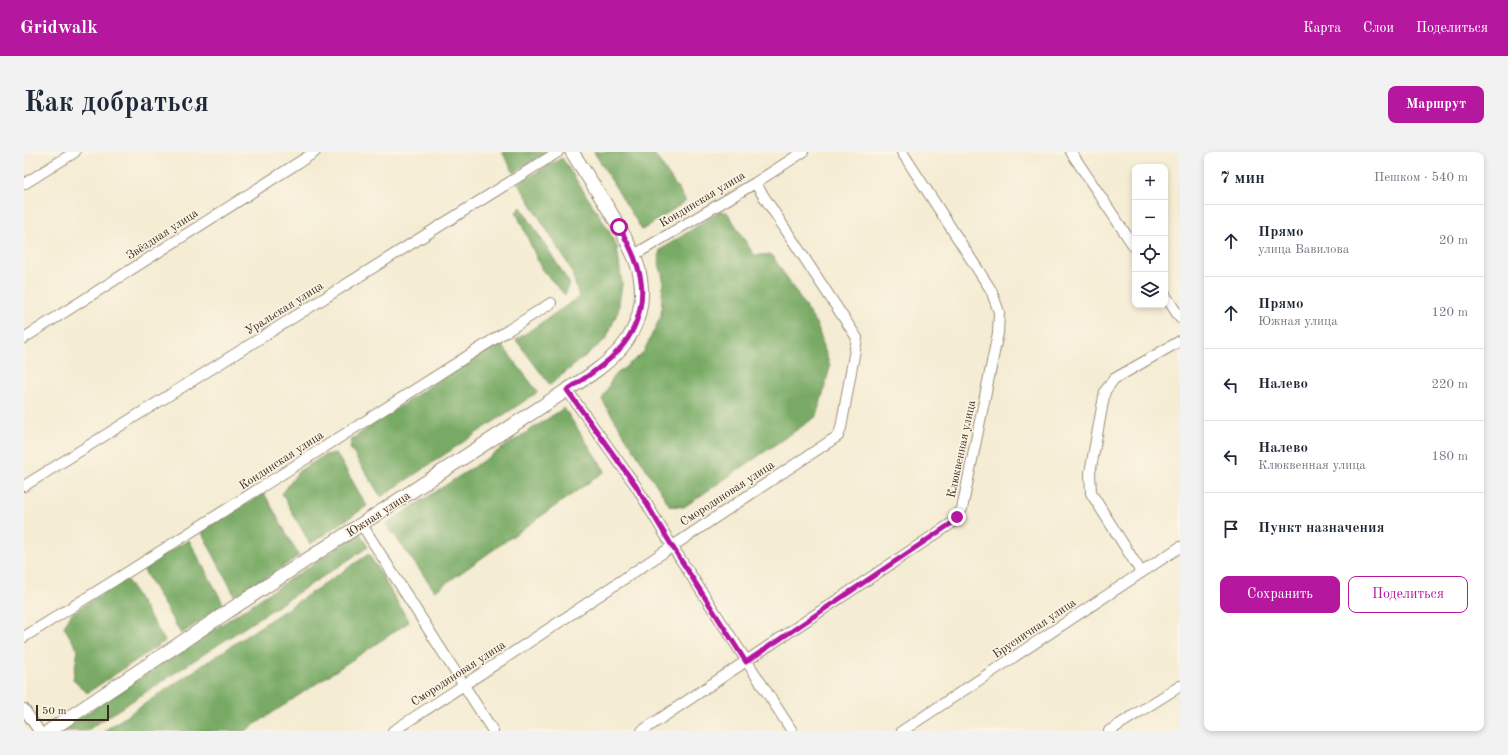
<!DOCTYPE html>
<html lang="ru">
<head>
<meta charset="utf-8">
<style>
	:root { --surface:#fff; --page:#f2f2f3; --text:#1f2937; --muted:#747a83; --line:#e0e1e3; --accent:#b5179e }
	body { margin:0; font-family:"Old Standard TT",serif; background:var(--page); color:var(--text) }
	.controls { position:absolute; right:12px; top:12px; display:grid; overflow:hidden; border-radius:8px; box-shadow:0 2px 6px #0003 }
	.controls button { width:36px; height:36px; display:grid; place-items:center; padding:0; border:0; border-bottom:1px solid var(--line); background:var(--surface); color:var(--text); font:20px sans-serif }
	.scale { position:absolute; left:12px; bottom:10px; width:73px; box-sizing:border-box; padding-left:4px; border:2px solid #3b2a1e; border-top:0; font-size:11px; line-height:14px; white-space:nowrap; color:#3b2a1e; -webkit-text-stroke:3px #fcf5e5; paint-order:stroke }
	.stop { position:absolute; width:12px; height:12px; margin:-9px; border:3px solid #b5179e; border-radius:50%; background:#fff }
	.stop.end { background:#b5179e; border-color:#fff; box-shadow:0 1px 4px #0008 }
	.list { margin:0; padding:0; list-style:none }
	h2 { display:flex; justify-content:space-between; align-items:center; height:52px; margin:0; padding:0 16px; font-size:17px }
	h2 small { font-size:13px; font-weight:400; color:var(--muted) }
	.list li { display:grid; grid-template-columns:26px 1fr auto; gap:12px; align-items:center; box-sizing:border-box; height:72px; padding:0 16px; border-top:1px solid var(--line) }
	.list b { display:block; font-size:15px; white-space:nowrap }
	.list p { margin:0; font-size:13px; white-space:nowrap; color:var(--muted) }
	.list em { font-size:13px; font-style:normal; color:var(--muted) }
	.actions { display:flex; gap:8px; padding:12px 16px }
	.actions a { flex:1; padding:9px 0; border:1px solid var(--accent); border-radius:8px; text-align:center; font-size:14px; color:var(--accent) }
	.actions .main { background:var(--accent); color:#fff }
	.icon { flex:none; width:22px; height:22px; fill:none; stroke:currentColor; stroke-width:2; stroke-linecap:round; stroke-linejoin:round }
	.map { position:relative; flex:none; width:1156px; height:579px; overflow:hidden; border-radius:8px }
	header { display:flex; align-items:center; gap:24px; box-sizing:border-box; height:56px; padding:0 20px; background:var(--accent); color:#fff }
	header strong { font-size:19px }
	nav { display:flex; gap:22px; margin-inline-start:auto; font-size:14px }
	.intro { display:flex; align-items:center; justify-content:space-between; box-sizing:border-box; height:96px; padding:0 24px }
	h1 { margin:0; font-size:28px }
	.button { padding:10px 18px; border-radius:8px; background:var(--accent); color:#fff; font-size:14px; font-weight:700 }
	main { display:flex; gap:24px; padding:0 24px }
	aside { flex:1; background:var(--surface); border-radius:8px; box-shadow:0 2px 6px #0003 }
	.map>svg:first-child { display:block }
	.forest { fill:#78aa65; stroke:#5a6a42 }
	.lines { fill:none; stroke-linecap:round; stroke-linejoin:round }
	.minor-casing { stroke:#988b78; stroke-width:12 }
	.tertiary-casing { stroke:#988b78; stroke-width:15 }
	.minor { stroke:#fff; stroke-width:10 }
	.tertiary { stroke:#fff; stroke-width:13 }
	.route { stroke:#b5179e; stroke-width:5 }
	.labels { text-anchor:middle; stroke-width:3; stroke-linejoin:round; paint-order:stroke }
	.street-label { font-size:12px; fill:#3b2a1e; stroke:#fcf5e5 }
</style>
</head>
<body>
<header>
<strong>Gridwalk</strong>
<nav><a>Карта</a><a>Слои</a><a>Поделиться</a></nav>
</header>
<div class="intro"><h1>Как добраться</h1><a class="button">Маршрут</a></div>
<main>
<div class="map">
<svg width="1156" height="579" viewBox="0 0 1156 579">
	<rect width="100%" height="100%" fill="#fcf5e5"/>
	<filter id="ink" filterUnits="userSpaceOnUse"><feTurbulence type="fractalNoise" baseFrequency=".025" numOctaves="2"/><feDisplacementMap in="SourceGraphic" scale="8" xChannelSelector="R" yChannelSelector="G"/><feConvolveMatrix kernelMatrix="1 2 1 2 8 2 1 2 1" color-interpolation-filters="sRGB"/></filter>
	<filter id="wash" filterUnits="userSpaceOnUse"><feTurbulence type="fractalNoise" baseFrequency=".012" numOctaves="4" result="noise"/><feDisplacementMap in="SourceGraphic" scale="16" xChannelSelector="R" yChannelSelector="G"/><feGaussianBlur stdDeviation="0.9" result="paint"/><feColorMatrix in="noise" values="0 0 0 0 0 0 0 0 0 0 0 0 0 0 0 0 0 1.4 0 .05"/><feComposite in="paint" operator="in"/></filter>
	<g filter="url(#wash)">
		<rect width="100%" height="100%" fill="#f4ecd3"/>
		<path class="forest" d="M 478,0 L 523,0 L 490,21 Z
			M 570,0 L 629,0 L 662,49 L 618,78 Z
			M 538,6 L 584,77 L 593,95 L 598,132 L 594,159 L 582,187 L 526,233 L 492,188 L 555,145 L 547,117 L 494,31 Z
			M 497,55 L 546,132 L 541,143 L 518,118 L 492,60 Z
			M 695,60 L 703,60 L 730,103 L 748,103 L 793,173 L 806,215 L 793,264 L 660,355 L 646,354 L 578,248 L 589,225 L 619,201 L 637,164 L 639,126 L 634,108 L 636,98 Z
			M 477,192 L 514,240 L 357,345 L 326,296 L 328,287 L 432,216 Z
			M 540,256 L 581,319 L 411,439 L 362,372 Z
			M 312,301 L 343,354 L 286,392 L 258,342 L 275,319 L 301,303 Z
			M 240,341 L 275,404 L 212,446 L 177,379 Z
			M 336,381 L 344,395 L 62,579 L 36,579 Z
			M 165,388 L 200,453 L 157,482 L 118,415 Z
			M 345,402 L 385,470 L 221,579 L 80,579 Z
			M 102,426 L 141,489 L 63,541 L 49,528 L 54,498 L 40,475 L 47,462 Z"/>
	</g>
	<g filter="url(#ink)">
		<g class="lines">
			<g class="minor-casing">
				<path id="minor" d="M 1047,0 L 1111,96
					M 0,32 L 51,0
					M 610,103 L 731,31 L 779,0
					M 1141,143 L 1156,166
					M 0,186 L 291,0
					M 543,238 L 612,334 L 648,394 L 768,579
					M 0,334 L 534,0
					M 338,373 L 469,579
					M 1117,420 L 1067,341 L 1066,321 L 1081,239 L 1090,227 L 1156,189
					M 0,485 L 107,418 L 527,151
					M 0,557 L 15,579
					M 369,579 C 519,483 665,382 814,284 L 817,276 L 833,186 L 731,31
					M 618,579 L 928,371 L 938,357 L 974,181 L 975,160 L 967,138 L 878,0
					M 878,579 L 1156,395
					M 1085,579 L 1156,534"/>
			</g>
			<g class="tertiary-casing">
				<path id="tertiary" d="M 25,579 L 209,456 L 543,238 C 562,226 583,213 598,195 C 614,176 621,149 616,124 C 614,109 606,96 599,82 C 584,54 565,27 548,0"/>
			</g>
			<use href="#minor" class="minor"/>
			<use href="#tertiary" class="tertiary"/>
		</g>
	</g>
	<g class="lines" filter="url(#ink)">
		<path class="route" d="M 595,75 C 602,87 609,100 613,113 C 618,127 619,142 616,156 C 609,196 575,217 543,238 L 612,334 L 648,394 L 722,510 L 928,371 L 933,365"/>
	</g>
	<g class="labels">
		<g class="street-label">
			<text transform="translate(678 47) rotate(-31)" y="4">Кондинская улица</text>
			<text transform="translate(138 82) rotate(-33)" y="4">Звёздная улица</text>
			<text transform="translate(260 156) rotate(-32)" y="4">Уральская улица</text>
			<text transform="translate(937 297) rotate(-78)" y="4">Клюквенная улица</text>
			<text transform="translate(257 308) rotate(-33)" y="4">Кондинская улица</text>
			<text transform="translate(703 341) rotate(-33)" y="4">Смородиновая улица</text>
			<text transform="translate(354 362) rotate(-33)" y="4">Южная улица</text>
			<text transform="translate(1010 476) rotate(-34)" y="4">Брусничная улица</text>
			<text transform="translate(434 521) rotate(-33)" y="4">Смородиновая улица</text>
		</g>
	</g>
</svg>
<div class="controls">
<button>+</button>
<button>−</button>
<button><svg class="icon" aria-label="locate" viewBox="0 0 24 24"><circle cx="12" cy="12" r="6"/><path d="M12 2v4M12 18v4M2 12h4M18 12h4"/></svg></button>
<button><svg class="icon" aria-label="layers" viewBox="0 0 24 24"><path d="M12 4l9 5-9 5-9-5zM3 14l9 5 9-5"/></svg></button>
</div>
<div class="scale">50 m</div>
<div class="stop" style="left:595px;top:75px"></div>
<div class="stop end" style="left:933px;top:365px"></div>
</div>
<aside>
<h2>7 мин<small>Пешком · 540 m</small></h2>
<ul class="list">
<li><svg class="icon" aria-label="ahead" viewBox="0 0 24 24"><path d="M12 20V5M6 11l6-6 6 6"/></svg><div><b>Прямо</b><p>улица Вавилова</p></div><em>20 m</em></li>
<li><svg class="icon" aria-label="ahead" viewBox="0 0 24 24"><path d="M12 20V5M6 11l6-6 6 6"/></svg><div><b>Прямо</b><p>Южная улица</p></div><em>120 m</em></li>
<li><svg class="icon" aria-label="left" viewBox="0 0 24 24"><path d="M17 20v-9H6M10 6l-5 5 5 5"/></svg><div><b>Налево</b></div><em>220 m</em></li>
<li><svg class="icon" aria-label="left" viewBox="0 0 24 24"><path d="M17 20v-9H6M10 6l-5 5 5 5"/></svg><div><b>Налево</b><p>Клюквенная улица</p></div><em>180 m</em></li>
<li><svg class="icon" aria-label="arrive" viewBox="0 0 24 24"><path d="M6 21V4h12l-3 4 3 4H6"/></svg><div><b>Пункт назначения</b></div></li>
</ul>
<div class="actions"><a class="main">Сохранить</a><a>Поделиться</a></div>
</aside>
</main>
</body>
</html>
